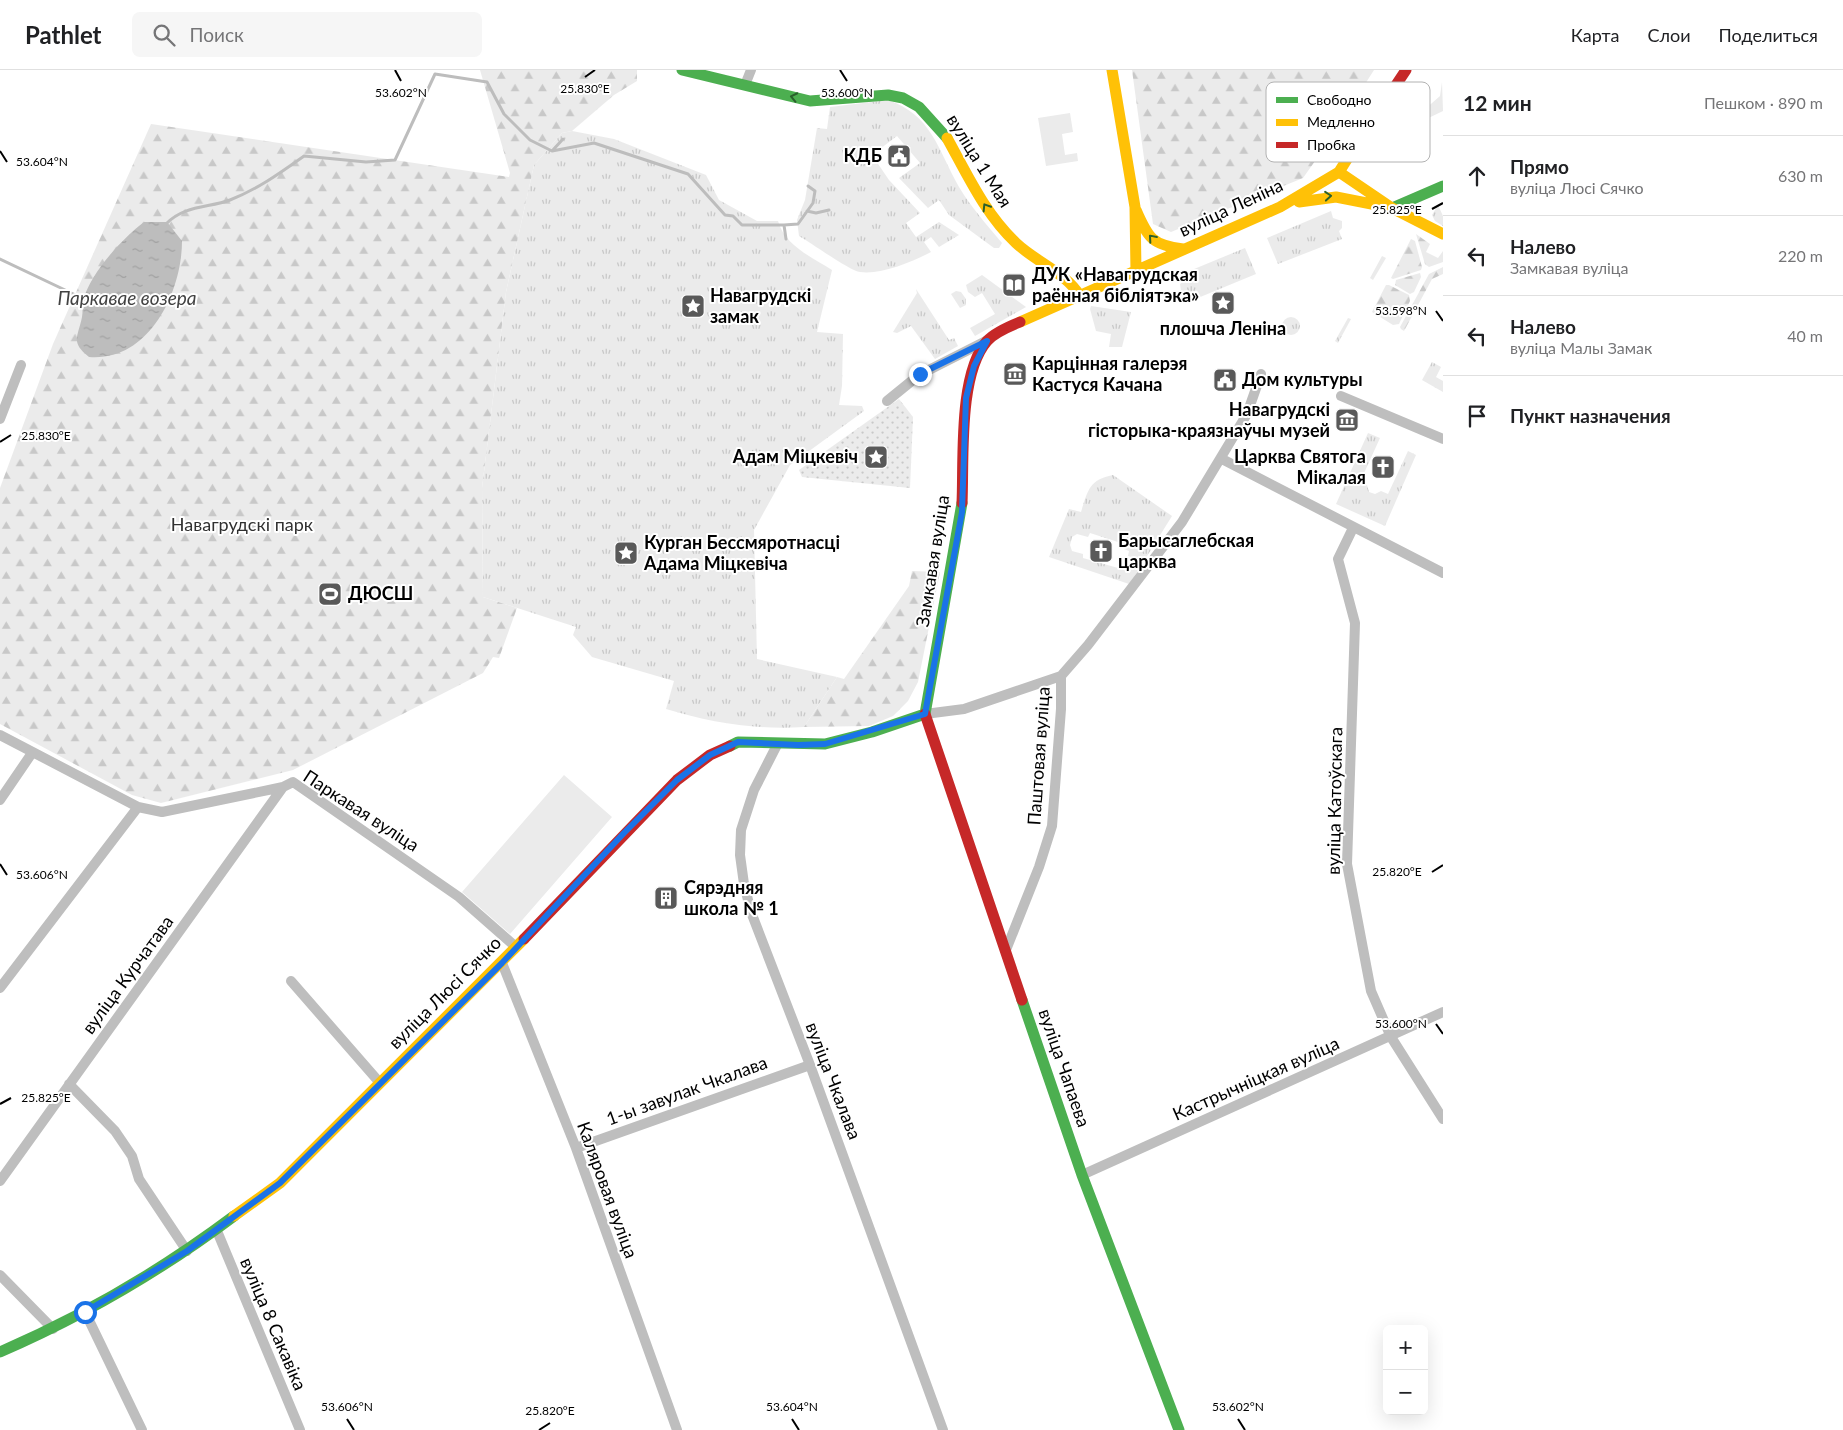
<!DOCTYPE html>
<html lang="ru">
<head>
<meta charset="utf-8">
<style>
	:root { --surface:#fff; --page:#f6f6f6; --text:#202124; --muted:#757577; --line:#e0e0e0 }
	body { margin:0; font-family:Lato,sans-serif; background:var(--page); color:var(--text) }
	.controls { position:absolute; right:15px; bottom:15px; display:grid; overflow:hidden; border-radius:8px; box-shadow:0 5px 20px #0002 }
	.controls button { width:45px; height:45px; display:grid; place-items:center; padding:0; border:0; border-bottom:1px solid var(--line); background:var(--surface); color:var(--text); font:25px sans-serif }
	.stop { position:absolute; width:15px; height:15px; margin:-11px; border:4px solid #1a73e8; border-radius:50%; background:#fff }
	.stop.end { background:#1a73e8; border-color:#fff; box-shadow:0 1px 5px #0008 }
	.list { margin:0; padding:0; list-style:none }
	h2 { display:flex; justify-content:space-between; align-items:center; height:65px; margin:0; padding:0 20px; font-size:21px }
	h2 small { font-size:16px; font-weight:400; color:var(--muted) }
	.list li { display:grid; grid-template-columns:32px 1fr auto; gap:15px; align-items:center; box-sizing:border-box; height:80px; padding:0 20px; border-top:1px solid var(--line) }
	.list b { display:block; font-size:19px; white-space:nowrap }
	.list p { margin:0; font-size:16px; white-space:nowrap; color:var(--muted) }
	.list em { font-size:16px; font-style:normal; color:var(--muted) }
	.icon { flex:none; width:28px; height:28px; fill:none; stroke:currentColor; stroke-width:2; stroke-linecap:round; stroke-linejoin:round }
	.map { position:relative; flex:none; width:1443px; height:1360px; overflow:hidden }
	header { display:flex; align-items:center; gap:30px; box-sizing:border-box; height:70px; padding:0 25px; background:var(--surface); border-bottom:1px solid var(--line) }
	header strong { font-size:24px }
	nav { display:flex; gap:28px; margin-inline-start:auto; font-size:18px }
	.search { width:350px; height:45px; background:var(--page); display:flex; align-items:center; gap:12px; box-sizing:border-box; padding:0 18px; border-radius:8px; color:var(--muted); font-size:19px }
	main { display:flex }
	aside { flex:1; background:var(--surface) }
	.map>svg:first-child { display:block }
	.grass { fill:url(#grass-tufts) }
	.forest { fill:url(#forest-firs) }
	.park { fill:url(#park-dots) }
	.garden { fill:#ebebeb }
	.water { fill:url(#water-ripples) }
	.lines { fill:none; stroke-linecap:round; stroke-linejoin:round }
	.stream { stroke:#bdbdbd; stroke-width:3 }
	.street { stroke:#bebebe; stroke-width:10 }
	.fast { stroke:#4caf50; stroke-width:11 }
	.slow { stroke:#ffc107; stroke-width:11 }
	.jam { stroke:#c62828; stroke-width:11 }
	.oneway { stroke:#2a602c }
	.route { stroke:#1a73e8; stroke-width:6 }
	.ticks { fill:none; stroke:#000; stroke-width:2 }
	.labels { text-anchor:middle; stroke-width:4; stroke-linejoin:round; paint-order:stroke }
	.poi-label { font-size:18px; font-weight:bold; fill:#000; stroke:#fff; text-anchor:start }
	.street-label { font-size:18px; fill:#000; stroke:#fff }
	.park-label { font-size:18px; fill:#313131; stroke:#fff }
	.water-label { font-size:19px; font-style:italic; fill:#424242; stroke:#fff }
	.key { fill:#fff; stroke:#b2b2b2; stroke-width:1 }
	.key-label { font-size:14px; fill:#000 }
	.ticks-label { font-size:12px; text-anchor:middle; fill:#000; stroke:#fff; stroke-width:4; stroke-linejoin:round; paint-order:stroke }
</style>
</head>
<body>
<header>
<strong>Pathlet</strong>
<div class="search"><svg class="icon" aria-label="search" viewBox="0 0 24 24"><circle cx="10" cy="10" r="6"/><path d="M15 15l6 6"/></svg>Поиск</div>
<nav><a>Карта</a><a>Слои</a><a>Поделиться</a></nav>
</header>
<main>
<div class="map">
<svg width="1443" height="1360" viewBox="0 0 1443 1360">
	<defs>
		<pattern id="grass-tufts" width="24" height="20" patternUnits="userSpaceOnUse" patternTransform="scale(1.25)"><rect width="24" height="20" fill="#ebebeb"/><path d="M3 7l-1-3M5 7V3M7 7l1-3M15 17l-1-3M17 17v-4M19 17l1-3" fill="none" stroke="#c8c8c8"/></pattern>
		<pattern id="forest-firs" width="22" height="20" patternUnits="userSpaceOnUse" patternTransform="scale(1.25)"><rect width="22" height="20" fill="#ebebeb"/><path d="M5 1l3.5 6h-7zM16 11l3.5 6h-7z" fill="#c8c8c8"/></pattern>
		<pattern id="park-dots" width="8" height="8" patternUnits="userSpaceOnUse" patternTransform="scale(1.25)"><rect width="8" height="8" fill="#ebebeb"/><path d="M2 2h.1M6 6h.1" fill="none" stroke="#c8c8c8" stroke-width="1.8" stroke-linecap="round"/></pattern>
		<pattern id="water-ripples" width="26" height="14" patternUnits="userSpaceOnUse" patternTransform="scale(1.25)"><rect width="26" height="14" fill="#bdbdbd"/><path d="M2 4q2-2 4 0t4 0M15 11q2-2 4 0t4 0" fill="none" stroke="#a1a1a1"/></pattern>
	</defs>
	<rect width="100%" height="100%" fill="#fff"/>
	<path class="grass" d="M 888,30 C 932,45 938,80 959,117 C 971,137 987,155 1002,173 L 999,178 L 994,178 L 949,145 L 939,130 L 928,138 L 899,108 L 920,93 L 897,66 L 872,85 L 889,110 L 920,143 L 906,153 L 916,167 L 939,152 L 959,165 L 939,177 L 931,167 L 924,172 L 931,182 C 912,192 881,205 860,202 C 850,201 810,172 799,166 L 797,150 L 805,130 L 817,58 L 827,59 L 830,37 Z
		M 572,61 L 614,69 L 706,105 L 719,130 L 757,151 L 778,151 C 785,176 812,187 832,200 L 817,262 L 843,264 L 842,316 L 839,335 L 862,336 L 864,341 L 790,395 L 754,460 L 757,589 L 837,607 L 804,657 C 755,660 712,653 666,639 L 674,611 L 592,587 L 573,565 L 576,557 L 483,527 L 482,418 L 506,222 L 534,95 L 562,63 Z
		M 1438,135 L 1443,146 L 1443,156 L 1435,151 L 1432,145 Z
		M 1331,141 L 1333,148 L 1342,151 L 1342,158 L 1339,161 L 1342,169 L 1278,194 L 1267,168 Z
		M 1245,178 L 1256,204 L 1193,230 L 1190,224 L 1181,221 L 1180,214 L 1185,210 L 1182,204 Z
		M 1382,186 L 1386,188 L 1373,210 L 1370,208 Z
		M 982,205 L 1026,237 L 975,266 L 970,258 L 995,244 L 982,223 L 975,227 L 968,222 L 966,215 Z
		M 916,219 L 949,270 L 954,268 L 958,276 L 935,289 L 911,256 L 897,263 L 893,262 L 917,223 Z
		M 956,221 L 961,222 L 966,229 L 966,235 L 960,238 L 951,224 Z
		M 1091,236 L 1131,242 L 1122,277 L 1109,277 L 1111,264 L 1096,261 L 1090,239 Z
		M1282 256a9 9 0 1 1 18 0a9 9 0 1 1-18 0Z
		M 1348,248 L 1351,249 L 1338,273 L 1335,271 Z
		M 1432,292 L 1441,297 L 1436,307 L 1443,311 L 1443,322 L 1422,310 Z
		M 1368,363 L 1380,368 L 1360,412 L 1367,415 L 1369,422 L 1375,424 L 1381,421 L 1388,424 L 1408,381 L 1416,385 L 1385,456 L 1336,434 Z
		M 1113,405 L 1172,446 L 1144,491 L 1128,486 L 1129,481 L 1124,479 L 1127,467 L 1120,464 L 1118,472 L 1090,463 L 1088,467 L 1077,464 L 1072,467 L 1070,475 L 1072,481 L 1083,484 L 1083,488 L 1118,498 L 1120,493 L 1126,494 L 1127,489 L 1142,495 L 1129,514 L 1049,487 L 1069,439 L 1081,442 C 1088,420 1089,410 1113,405 Z"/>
	<path class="forest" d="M 480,0 L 637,0 L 637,11 L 614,25 L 572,61 L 562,63 L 534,95 L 506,222 L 482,418 L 483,527 L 517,538 L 499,588 L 493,587 L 483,603 L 293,700 L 161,733 L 132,725 L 0,654 L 0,418 L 53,274 L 151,54 L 509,107 L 510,103 Z
		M 1132,0 L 1374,0 L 1325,77 L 1303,108 L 1171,162 L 1153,154 Z
		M 1416,164 L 1430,174 L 1426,182 L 1438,188 L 1443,181 L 1443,192 L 1429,197 L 1425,194 Z
		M 1411,169 L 1415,171 L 1422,197 L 1421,200 L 1393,209 L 1391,208 Z
		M 1443,197 L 1443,204 L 1432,209 L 1404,261 L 1401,259 L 1400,257 L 1429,204 Z
		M 1420,203 L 1421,207 L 1414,222 L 1410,224 L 1395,215 L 1396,210 Z
		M 1386,215 L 1389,215 L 1409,225 L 1410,231 L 1399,254 L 1393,255 L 1372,242 Z
		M 912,501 L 940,502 L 918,612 L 908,631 L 893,646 L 869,656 L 804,657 L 837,607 L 844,609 L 909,516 Z"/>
	<path class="park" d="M 899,329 L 913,347 L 910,418 L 802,407 L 799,400 Z"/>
	<path class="garden" d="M 1442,12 L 1443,41 L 1412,56 L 1408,54 L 1440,26 Z
		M 1070,43 L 1073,62 L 1062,64 L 1065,85 L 1077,83 L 1078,91 L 1046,96 L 1038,48 Z
		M 564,705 L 612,747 L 510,864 L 462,822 Z"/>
	<path class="water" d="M 144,152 L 167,152 L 182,171 C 182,222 149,292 89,287 C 70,272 78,267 82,247 C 83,242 82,237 83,231 C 90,203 122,169 144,152 Z"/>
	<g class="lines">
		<path class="stream" d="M 552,81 L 563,69
			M 807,141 L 816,143 L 829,140
			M 166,154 C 184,135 209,138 230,130 C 258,119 280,103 304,86 L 366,92 L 395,90 L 435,4 L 487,12 L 504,44 L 530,70 L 552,81 L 594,73 L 688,104 L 725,145 L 733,146 L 742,155 L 784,155 L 786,169
			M 784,155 L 798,154 L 813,133 L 815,121 L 808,116
			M 0,189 L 84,229 L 88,229"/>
		<path class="street" d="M 745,15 L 751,0
			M 1341,326 L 1443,369
			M 887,331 L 919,305 L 986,271
			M 0,349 L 21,295
			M 1222,389 L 1443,503
			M 1353,458 L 1338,489 L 1355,553 L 1347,794 L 1371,921 L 1391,967 L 1443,1049
			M 925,644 L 964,639 L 1061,606 L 1088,575 L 1182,452 L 1247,344 L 1261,304
			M 0,665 L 138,737 L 162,742 L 283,717 L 293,712 L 459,827 L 516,877
			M 778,673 L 754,720 L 741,760 L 740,785 L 744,814 L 751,842 L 810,995 L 943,1360
			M 0,730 L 32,683
			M 1006,880 L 1039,797 L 1052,756 L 1061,639 L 1061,606
			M 502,893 L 576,1078 L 677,1360
			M 291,911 L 380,1013
			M 0,918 L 138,737
			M 69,1014 L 115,1061 L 132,1086 L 139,1109 L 187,1181
			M 576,1078 L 810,995
			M 1082,1105 L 1443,942
			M 0,1111 L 283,717
			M 217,1161 L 300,1360
			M 0,1205 L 53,1259
			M 85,1242 L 142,1360"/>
		<path class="fast" d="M 682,0 L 810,31 L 888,25 L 903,28 L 919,37 L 947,68
			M 1392,138 L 1443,116
			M 730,676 L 738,672 L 825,674 L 872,662 L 925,644 L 962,433
			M 1022,930 L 1082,1105 L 1179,1360
			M 0,1282 C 83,1246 162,1200 234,1146"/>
		<path class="slow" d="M 1112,0 L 1135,137 L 1136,201
			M 947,68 C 967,104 985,144 1016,173 C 1036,192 1065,202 1080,226
			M 1339,102 L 1392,138 L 1443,164
			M 1299,132 L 1336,127 L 1392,138
			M 1136,140 C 1148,168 1152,175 1183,179
			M 1020,252 L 1280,137 L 1339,102 L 1354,78
			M 234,1146 L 280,1113 L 524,869"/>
		<path class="jam" d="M 1354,78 L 1406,0
			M 962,433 C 964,391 958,304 987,271 C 995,262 1010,256 1020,252
			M 925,644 L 1022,930
			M 524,869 L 677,710 L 710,685 L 730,676"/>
	</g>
	<defs><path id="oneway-chevron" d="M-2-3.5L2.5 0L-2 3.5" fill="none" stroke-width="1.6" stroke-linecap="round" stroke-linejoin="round" transform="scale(1.25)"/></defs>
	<g class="oneway">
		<use href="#oneway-chevron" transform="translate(794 27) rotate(-168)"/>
		<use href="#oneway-chevron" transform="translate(1328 126) rotate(-5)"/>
		<use href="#oneway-chevron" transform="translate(986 137) rotate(-122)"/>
		<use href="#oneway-chevron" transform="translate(1152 168) rotate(-131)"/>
	</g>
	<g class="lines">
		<path class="route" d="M 85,1242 L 187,1181 L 280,1113 L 502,893 L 624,763 L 677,710 L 710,685 L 738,672 L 798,675 L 825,674 L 925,644 L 962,442 L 966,328 L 974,296 L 987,271 L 920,304"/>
	</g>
	<path class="ticks" d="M 395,0 L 401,11M 840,0 L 847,11M 585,7 L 595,0M 0,81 L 7,92M 1432,139 L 1443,133M 1436,241 L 1443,251M 0,372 L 11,365M 0,794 L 7,805M 1432,802 L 1443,795M 1436,954 L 1443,964M 0,1034 L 11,1028M 347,1349 L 354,1360M 792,1349 L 799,1360M 1238,1349 L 1245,1360M 539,1360 L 550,1353"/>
	<defs>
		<g id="civic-square" transform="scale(1.25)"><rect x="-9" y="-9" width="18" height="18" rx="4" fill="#595959" stroke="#fff"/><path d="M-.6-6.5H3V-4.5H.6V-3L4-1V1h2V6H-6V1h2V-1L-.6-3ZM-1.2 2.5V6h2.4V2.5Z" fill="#fff"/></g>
		<g id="library-square" transform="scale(1.25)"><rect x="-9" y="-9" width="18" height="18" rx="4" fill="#595959" stroke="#fff"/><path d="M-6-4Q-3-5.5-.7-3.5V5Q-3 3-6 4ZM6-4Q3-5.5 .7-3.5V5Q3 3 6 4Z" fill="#fff"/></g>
		<g id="sight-square" transform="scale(1.25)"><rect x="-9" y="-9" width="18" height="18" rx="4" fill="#595959" stroke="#fff"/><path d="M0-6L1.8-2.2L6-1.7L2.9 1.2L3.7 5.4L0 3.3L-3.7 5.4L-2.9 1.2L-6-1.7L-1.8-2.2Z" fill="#fff"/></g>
		<g id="museum-square" transform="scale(1.25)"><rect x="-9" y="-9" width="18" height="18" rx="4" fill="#595959" stroke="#fff"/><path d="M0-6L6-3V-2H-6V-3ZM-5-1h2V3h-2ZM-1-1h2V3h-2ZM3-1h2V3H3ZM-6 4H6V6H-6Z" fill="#fff"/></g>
		<g id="church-square" transform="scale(1.25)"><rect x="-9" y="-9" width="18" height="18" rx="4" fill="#595959" stroke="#fff"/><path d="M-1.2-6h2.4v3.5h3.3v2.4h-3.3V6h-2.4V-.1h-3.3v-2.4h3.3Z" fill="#fff"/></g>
		<g id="stadium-square" transform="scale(1.25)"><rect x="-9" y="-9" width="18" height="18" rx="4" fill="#595959" stroke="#fff"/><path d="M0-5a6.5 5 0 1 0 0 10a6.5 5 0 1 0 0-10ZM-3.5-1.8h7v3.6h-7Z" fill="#fff"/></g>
		<g id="building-square" transform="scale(1.25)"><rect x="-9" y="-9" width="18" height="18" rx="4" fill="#595959" stroke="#fff"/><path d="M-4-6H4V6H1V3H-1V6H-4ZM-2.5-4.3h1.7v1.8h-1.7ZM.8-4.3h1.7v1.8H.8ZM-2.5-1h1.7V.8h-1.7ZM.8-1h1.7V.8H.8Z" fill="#fff"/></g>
	</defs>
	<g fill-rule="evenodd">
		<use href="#civic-square" x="899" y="86"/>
		<use href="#library-square" x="1014" y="215"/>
		<use href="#sight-square" x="1223" y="233"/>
		<use href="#sight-square" x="693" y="236"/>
		<use href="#museum-square" x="1015" y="304"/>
		<use href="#civic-square" x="1225" y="310"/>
		<use href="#museum-square" x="1347" y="350"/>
		<use href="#sight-square" x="876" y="387"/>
		<use href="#church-square" x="1383" y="397"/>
		<use href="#church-square" x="1101" y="481"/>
		<use href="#sight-square" x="626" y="483"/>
		<use href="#stadium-square" x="330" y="524"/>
		<use href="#building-square" x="666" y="828"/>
	</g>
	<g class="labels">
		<g class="poi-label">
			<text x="882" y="92" text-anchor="end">КДБ</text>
			<text x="1032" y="211">ДУК «Навагрудская<tspan x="1032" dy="21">раённая бібліятэка»</tspan></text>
			<text x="710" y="232">Навагрудскі<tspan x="710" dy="21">замак</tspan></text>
			<text x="1223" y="265" text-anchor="middle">плошча Леніна</text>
			<text x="1032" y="300">Карцінная галерэя<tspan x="1032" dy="21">Кастуся Качана</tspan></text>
			<text x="1242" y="316">Дом культуры</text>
			<text x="1330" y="346" text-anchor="end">Навагрудскі<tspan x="1330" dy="21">гісторыка-краязнаўчы музей</tspan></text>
			<text x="858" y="393" text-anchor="end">Адам Міцкевіч</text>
			<text x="1366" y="393" text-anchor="end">Царква Святога<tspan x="1366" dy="21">Мікалая</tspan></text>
			<text x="1118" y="477">Барысаглебская<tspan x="1118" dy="21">царква</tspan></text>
			<text x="644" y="479">Курган Бессмяротнасці<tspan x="644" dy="21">Адама Міцкевіча</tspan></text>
			<text x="348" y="530">ДЮСШ</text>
			<text x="684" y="824">Сярэдняя<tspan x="684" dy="21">школа № 1</tspan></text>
		</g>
		<g class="street-label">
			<text transform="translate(979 91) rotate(58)" y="6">вуліца 1 Мая</text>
			<text transform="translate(1231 138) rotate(-25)" y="6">вуліца Леніна</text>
			<text transform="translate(933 491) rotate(-81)" y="6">Замкавая вуліца</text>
			<text transform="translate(1039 686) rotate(-86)" y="6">Паштовая вуліца</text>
			<text transform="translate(1335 731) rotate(-89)" y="6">вуліца Катоўскага</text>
			<text transform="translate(361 741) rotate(33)" y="6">Паркавая вуліца</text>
			<text transform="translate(128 905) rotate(-54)" y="6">вуліца Курчатава</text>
			<text transform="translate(445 923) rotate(-45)" y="6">вуліца Люсі Сячко</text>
			<text transform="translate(1064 998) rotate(71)" y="6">вуліца Чапаева</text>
			<text transform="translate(1256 1009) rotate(-24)" y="6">Кастрычніцкая вуліца</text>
			<text transform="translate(833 1011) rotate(69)" y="6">вуліца Чкалава</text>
			<text transform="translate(687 1021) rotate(-20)" y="6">1-ы завулак Чкалава</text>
			<text transform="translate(607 1120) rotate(70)" y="6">Каляровая вуліца</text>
			<text transform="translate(273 1254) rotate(67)" y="6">вуліца 8 Сакавіка</text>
		</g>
		<g class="park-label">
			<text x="242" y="461">Навагрудскі парк</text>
		</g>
		<g class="water-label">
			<text x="127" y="235">Паркавае возера</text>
		</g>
	</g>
	<rect x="1266" y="12" width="164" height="80" rx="8" class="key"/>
	<rect x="1276" y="27" width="22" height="6" fill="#4caf50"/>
	<rect x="1276" y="49" width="22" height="7" fill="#ffc107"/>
	<rect x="1276" y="72" width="22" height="6" fill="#c62828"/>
	<g class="key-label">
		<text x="1307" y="35">Свободно</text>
		<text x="1307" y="57">Медленно</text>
		<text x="1307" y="80">Пробка</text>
	</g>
	<g class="ticks-label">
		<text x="585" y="23">25.830°E</text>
		<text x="401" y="27">53.602°N</text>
		<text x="847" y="27">53.600°N</text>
		<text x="42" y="96">53.604°N</text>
		<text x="1397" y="144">25.825°E</text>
		<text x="1401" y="245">53.598°N</text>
		<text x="46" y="370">25.830°E</text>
		<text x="1397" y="806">25.820°E</text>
		<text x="42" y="809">53.606°N</text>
		<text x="1401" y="958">53.600°N</text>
		<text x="46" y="1032">25.825°E</text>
		<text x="347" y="1341">53.606°N</text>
		<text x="792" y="1341">53.604°N</text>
		<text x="1238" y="1341">53.602°N</text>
		<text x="550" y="1345">25.820°E</text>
	</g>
</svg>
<div class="controls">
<button>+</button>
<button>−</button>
</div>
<div class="stop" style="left:85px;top:1242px"></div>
<div class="stop end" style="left:920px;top:304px"></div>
</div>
<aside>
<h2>12 мин<small>Пешком · 890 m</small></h2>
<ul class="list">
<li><svg class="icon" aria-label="ahead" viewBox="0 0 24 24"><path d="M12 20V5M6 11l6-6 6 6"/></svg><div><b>Прямо</b><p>вуліца Люсі Сячко</p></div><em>630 m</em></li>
<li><svg class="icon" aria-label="left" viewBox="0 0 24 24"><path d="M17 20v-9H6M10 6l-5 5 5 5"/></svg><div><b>Налево</b><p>Замкавая вуліца</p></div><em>220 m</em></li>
<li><svg class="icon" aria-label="left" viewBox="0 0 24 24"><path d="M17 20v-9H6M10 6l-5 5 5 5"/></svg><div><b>Налево</b><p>вуліца Малы Замак</p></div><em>40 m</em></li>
<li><svg class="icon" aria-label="arrive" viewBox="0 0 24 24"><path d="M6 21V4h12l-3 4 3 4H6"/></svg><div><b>Пункт назначения</b></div></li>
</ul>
</aside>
</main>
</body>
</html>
